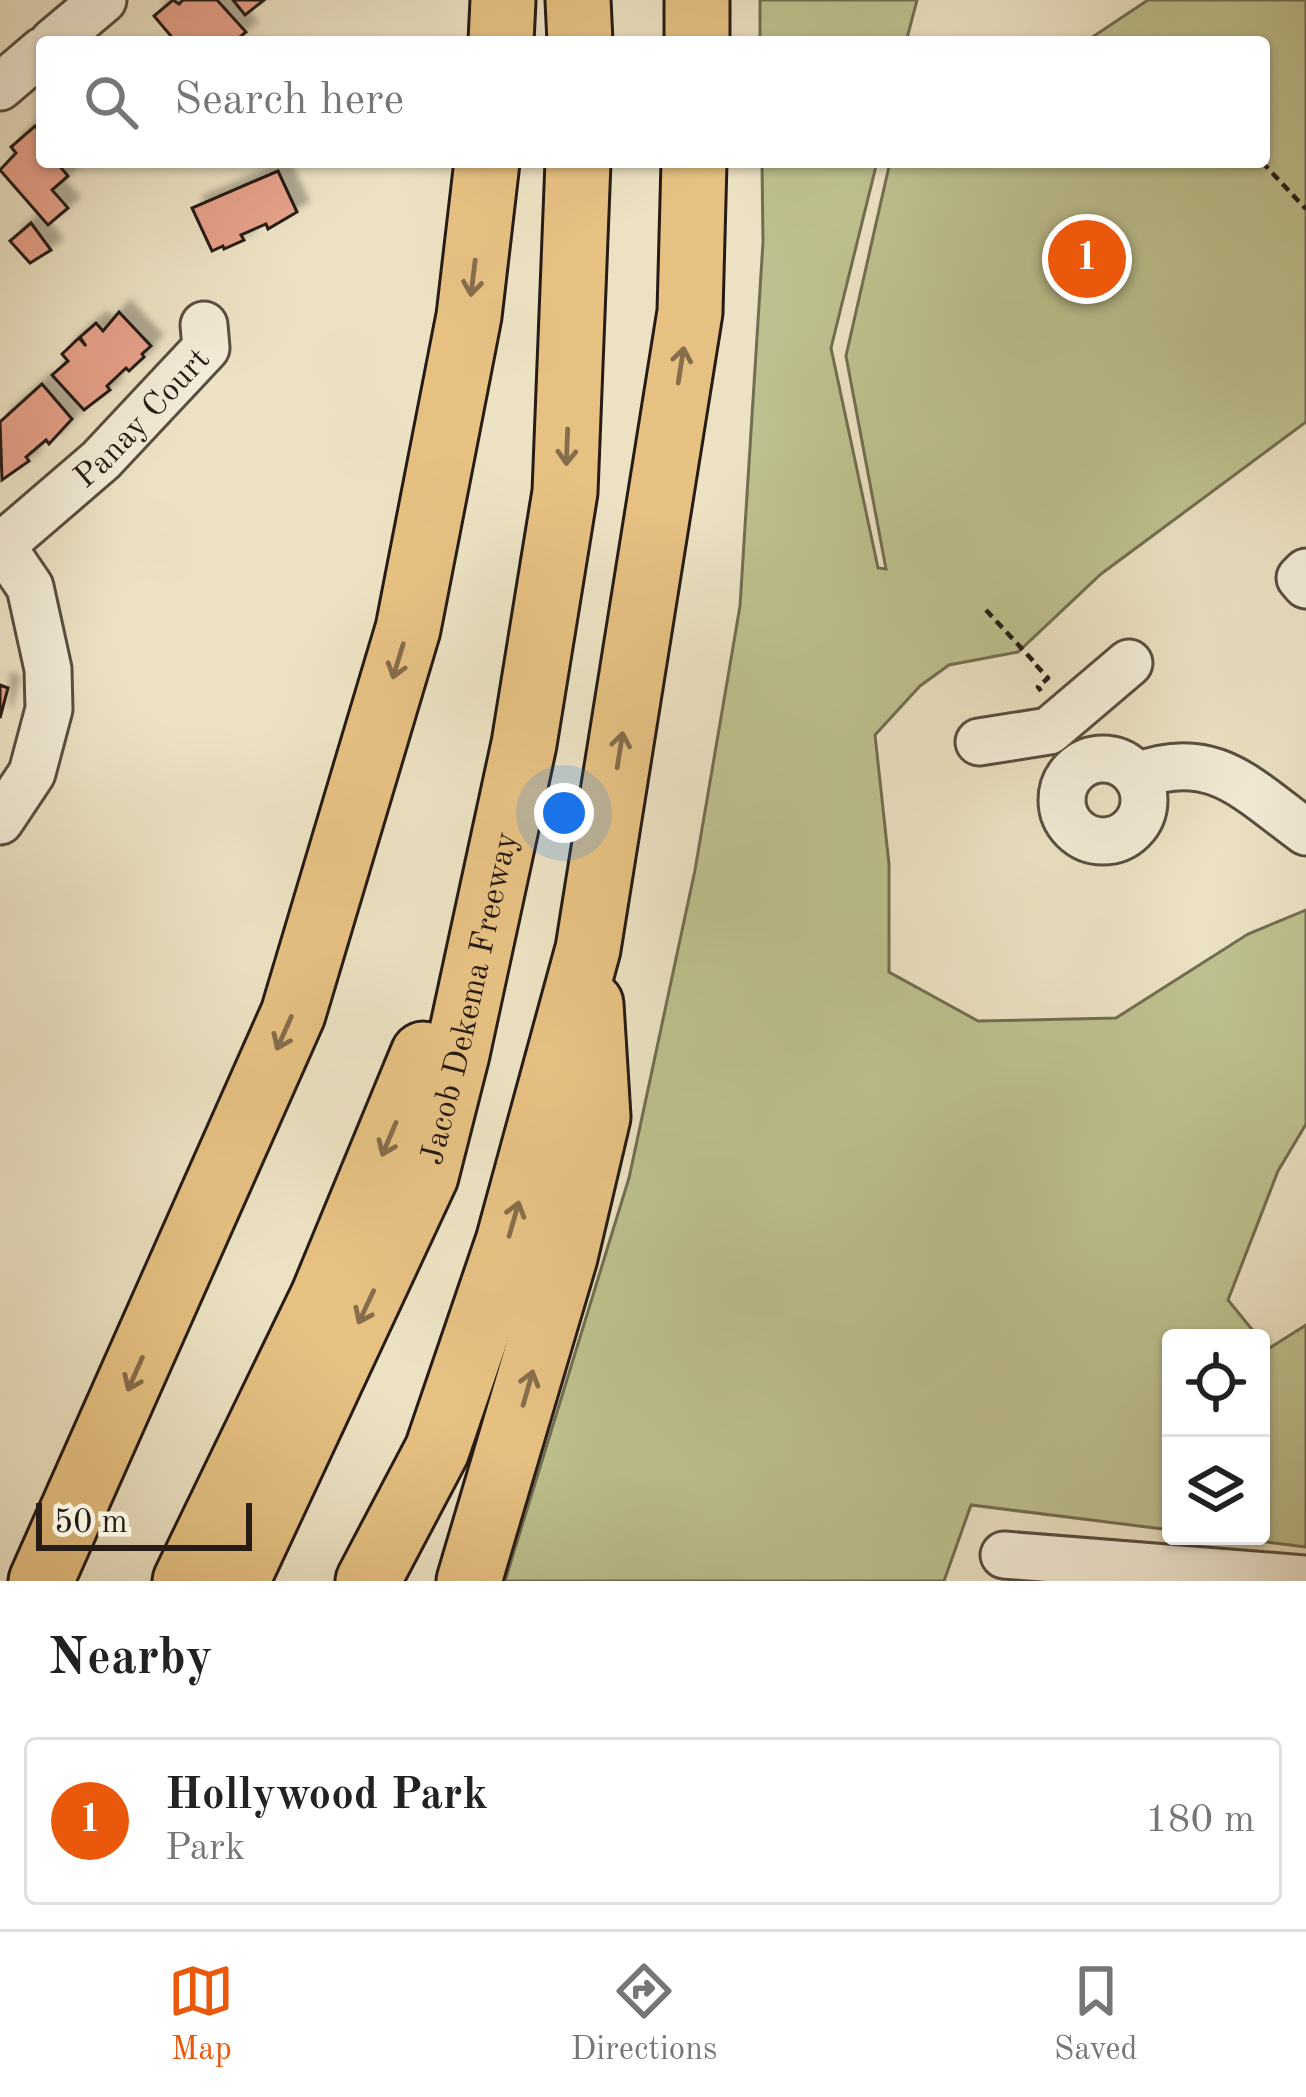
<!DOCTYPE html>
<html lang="en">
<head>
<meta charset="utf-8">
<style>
	:root { --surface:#fff; --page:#f6f6f6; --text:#222; --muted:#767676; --line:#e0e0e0; --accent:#ea580c }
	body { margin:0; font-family:"Old Standard TT",serif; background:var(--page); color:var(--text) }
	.controls { position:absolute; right:36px; bottom:36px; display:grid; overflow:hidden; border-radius:12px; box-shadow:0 3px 9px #0004 }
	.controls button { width:108px; height:108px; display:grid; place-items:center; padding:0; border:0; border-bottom:3px solid var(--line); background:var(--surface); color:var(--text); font:60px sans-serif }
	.scale { position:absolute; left:36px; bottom:30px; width:216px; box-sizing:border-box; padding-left:12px; border:6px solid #261c15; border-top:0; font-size:33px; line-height:42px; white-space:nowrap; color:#261c15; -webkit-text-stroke:9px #f3ecd8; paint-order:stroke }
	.you { position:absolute; left:564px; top:813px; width:42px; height:42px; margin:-30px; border:9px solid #fff; border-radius:50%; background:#1a73e8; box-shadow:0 0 0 18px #1a73e833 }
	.badge { display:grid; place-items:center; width:78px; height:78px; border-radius:50%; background:var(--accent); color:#fff; font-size:39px; font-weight:700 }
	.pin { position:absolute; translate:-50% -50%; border:6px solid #fff; box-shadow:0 3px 12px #0006 }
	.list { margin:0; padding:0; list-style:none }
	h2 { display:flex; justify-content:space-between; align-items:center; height:156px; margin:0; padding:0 48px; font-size:51px }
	h2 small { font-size:39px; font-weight:400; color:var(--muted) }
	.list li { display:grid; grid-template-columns:78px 1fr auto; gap:36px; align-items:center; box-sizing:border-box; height:168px; margin:0 24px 24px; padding:0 24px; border:3px solid var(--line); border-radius:12px }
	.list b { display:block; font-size:45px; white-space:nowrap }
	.list p { margin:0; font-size:39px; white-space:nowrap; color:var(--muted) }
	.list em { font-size:39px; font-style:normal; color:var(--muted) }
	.icon { flex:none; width:66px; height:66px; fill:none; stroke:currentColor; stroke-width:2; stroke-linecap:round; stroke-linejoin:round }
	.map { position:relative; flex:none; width:1306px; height:1581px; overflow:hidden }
	.search { position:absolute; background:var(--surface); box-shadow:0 3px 9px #0004; left:36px; right:36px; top:36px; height:132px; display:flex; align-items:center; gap:30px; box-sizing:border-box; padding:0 42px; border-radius:12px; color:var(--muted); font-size:45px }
	.sheet { height:348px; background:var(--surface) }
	nav { display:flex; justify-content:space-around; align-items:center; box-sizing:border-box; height:168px; border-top:3px solid var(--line); background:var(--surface); font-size:33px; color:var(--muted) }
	nav a { display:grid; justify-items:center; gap:6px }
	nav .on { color:var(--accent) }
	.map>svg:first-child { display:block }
	.green { fill:#bec18f; stroke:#726e52; stroke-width:3 }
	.building { fill:#e6a189; stroke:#261c15; stroke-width:3; filter:url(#shadow) }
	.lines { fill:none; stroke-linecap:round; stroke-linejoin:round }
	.minor-casing { stroke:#584e40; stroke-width:51 }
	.highway-casing { stroke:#261c15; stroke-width:69 }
	.path { stroke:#261c15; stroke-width:4.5; stroke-dasharray:9 6; stroke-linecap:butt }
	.minor { stroke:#f3ecd8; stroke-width:45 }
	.highway { stroke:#e6c182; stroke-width:63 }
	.oneway { stroke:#866e4c }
	.labels { text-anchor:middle; stroke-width:10; stroke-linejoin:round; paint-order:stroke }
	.street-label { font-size:33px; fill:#261c15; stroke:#f3ecd8 }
</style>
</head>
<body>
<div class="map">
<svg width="1306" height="1581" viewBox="0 0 1306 1581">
	<defs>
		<filter id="shadow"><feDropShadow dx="11" dy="-11" stdDeviation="3" flood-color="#0004"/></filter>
	</defs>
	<rect width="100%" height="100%" fill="#ece2c3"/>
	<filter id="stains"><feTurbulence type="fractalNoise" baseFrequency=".00167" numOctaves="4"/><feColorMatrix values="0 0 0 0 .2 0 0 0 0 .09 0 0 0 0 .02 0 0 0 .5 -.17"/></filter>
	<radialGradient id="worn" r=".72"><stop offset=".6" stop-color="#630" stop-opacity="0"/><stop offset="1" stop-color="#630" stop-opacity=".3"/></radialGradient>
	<path class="green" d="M 760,0 L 917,0 L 906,42 L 760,42 Z
		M 1148,0 L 1306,0 L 1306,422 L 1101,574 L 1018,652 L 949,665 L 920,686 L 875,735 L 889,864 L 889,972 L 978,1021 L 1116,1018 L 1248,934 L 1306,910 L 1306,1124 L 1278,1171 L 1228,1300 L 1259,1338 L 1171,1338 L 1171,1530 L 971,1505 L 944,1581 L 505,1581 L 629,1178 L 695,870 L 740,606 L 763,242 L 762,162 L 877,162 L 831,348 L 878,568 L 886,569 L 846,356 L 890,162 L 1264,162 L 1264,42 L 1085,42 Z
		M 1306,1325 L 1306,1547 L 1220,1536 L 1261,1536 L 1261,1341 L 1268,1349 Z"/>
	<path class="building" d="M 173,0 L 179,4 L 183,0 L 217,0 L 246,32 L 234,42 L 176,42 L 154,16 Z
		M 233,0 L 264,0 L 245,15 Z
		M 35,126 L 42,134 L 42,162 L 56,162 L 68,176 L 52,190 L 68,208 L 48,225 L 0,170 L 16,153 L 11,147 Z
		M 278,171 L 297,212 L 268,229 L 266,224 L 241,235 L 244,240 L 224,249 L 223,246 L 212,251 L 192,208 Z
		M 31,223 L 51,250 L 30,263 L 10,241 Z
		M 119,312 L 151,346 L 142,354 L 144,357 L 129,371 L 126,368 L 107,386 L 110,390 L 84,410 L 52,375 L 68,361 L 62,354 L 79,338 L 86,346 L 80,337 L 96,323 L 103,331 Z
		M 42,384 L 72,419 L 49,444 L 46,440 L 26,457 L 29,461 L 2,480 L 0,422 Z
		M 0,685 L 8,688 L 0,718 Z"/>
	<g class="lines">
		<g class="minor-casing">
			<g id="minor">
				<path d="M 53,42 L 103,0"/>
				<path d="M 0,87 L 42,51"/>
				<path id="s1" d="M 0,547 L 101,460 L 206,348 L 204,325"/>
				<path d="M 1306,572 L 1300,578 L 1306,585"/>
				<path d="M 979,742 L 1049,731 L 1129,663"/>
				<circle cx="1103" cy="800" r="41"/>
				<path d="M 1137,776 C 1213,747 1248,790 1306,832"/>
				<path d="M 0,821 L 32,773 L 49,709 L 48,669 L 30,587 L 2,546"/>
				<path d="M 1004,1555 L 1306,1579"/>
			</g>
		</g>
		<g class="highway-casing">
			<g id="highway">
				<path d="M 578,0 L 580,42"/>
				<path d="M 501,42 L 503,0"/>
				<path d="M 697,42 L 697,0"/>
				<path d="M 41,1581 L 293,1014 L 408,629 L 469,316 L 487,162"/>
				<path d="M 185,1581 L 323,1296 L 423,1054"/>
				<path id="s2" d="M 237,1581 L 426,1176 L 457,1054 L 524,744 L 565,492 L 578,162"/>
				<path d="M 368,1581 L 437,1450 L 508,1242 L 588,949 L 690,312 L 694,162"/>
				<path d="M 469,1581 L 565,1257 L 598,1117 L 591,1004"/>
			</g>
		</g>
		<path class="path" d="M 1262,162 L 1306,209
			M 1063,163 L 1063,162
			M 986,610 L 1037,665
			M 1036,665 L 1048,678 L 1038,687 L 1041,691"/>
		<use href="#minor" class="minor"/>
		<use href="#highway" class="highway"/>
	</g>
	<defs><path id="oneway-shaft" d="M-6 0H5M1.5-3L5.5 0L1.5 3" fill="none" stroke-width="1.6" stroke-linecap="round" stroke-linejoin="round" transform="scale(3)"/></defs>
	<g class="oneway">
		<use href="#oneway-shaft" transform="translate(473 278) rotate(97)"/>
		<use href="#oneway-shaft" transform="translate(681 365) rotate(-81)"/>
		<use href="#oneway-shaft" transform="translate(567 447) rotate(92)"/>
		<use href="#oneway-shaft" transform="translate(398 661) rotate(107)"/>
		<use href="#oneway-shaft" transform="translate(620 750) rotate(-81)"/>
		<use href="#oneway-shaft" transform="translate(284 1033) rotate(114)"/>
		<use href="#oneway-shaft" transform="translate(389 1139) rotate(113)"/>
		<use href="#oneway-shaft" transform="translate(514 1219) rotate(-74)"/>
		<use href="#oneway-shaft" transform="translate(366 1307) rotate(115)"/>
		<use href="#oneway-shaft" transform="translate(135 1374) rotate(114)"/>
		<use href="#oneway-shaft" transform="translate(528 1388) rotate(-74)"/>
	</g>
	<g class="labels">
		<g class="street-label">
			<text dy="12" stroke="none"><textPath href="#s1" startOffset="192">Panay Court</textPath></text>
			<text dy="12" stroke="none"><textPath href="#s2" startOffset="630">Jacob Dekema Freeway</textPath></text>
		</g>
	</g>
	<rect width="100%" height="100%" filter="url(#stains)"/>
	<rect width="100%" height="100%" fill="url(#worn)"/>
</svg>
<div class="controls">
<button><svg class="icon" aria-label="locate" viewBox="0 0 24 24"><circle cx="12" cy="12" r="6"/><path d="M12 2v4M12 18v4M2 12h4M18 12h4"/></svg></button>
<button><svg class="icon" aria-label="layers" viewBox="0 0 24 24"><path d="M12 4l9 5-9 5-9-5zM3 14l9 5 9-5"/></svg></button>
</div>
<div class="scale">50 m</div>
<div class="you"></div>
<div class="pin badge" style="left:1087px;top:259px">1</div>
<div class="search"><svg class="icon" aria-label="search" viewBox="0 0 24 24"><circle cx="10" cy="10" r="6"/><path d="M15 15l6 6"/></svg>Search here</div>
</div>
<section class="sheet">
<h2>Nearby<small></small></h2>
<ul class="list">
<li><span class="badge">1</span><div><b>Hollywood Park</b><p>Park</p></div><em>180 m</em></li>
</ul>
</section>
<nav>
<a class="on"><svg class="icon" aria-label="map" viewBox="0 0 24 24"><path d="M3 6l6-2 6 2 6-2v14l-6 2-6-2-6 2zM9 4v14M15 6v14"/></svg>Map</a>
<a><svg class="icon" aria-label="directions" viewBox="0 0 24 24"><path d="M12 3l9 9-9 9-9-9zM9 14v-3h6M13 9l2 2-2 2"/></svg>Directions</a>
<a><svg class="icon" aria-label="saved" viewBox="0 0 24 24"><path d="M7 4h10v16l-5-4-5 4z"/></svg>Saved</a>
</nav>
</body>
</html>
